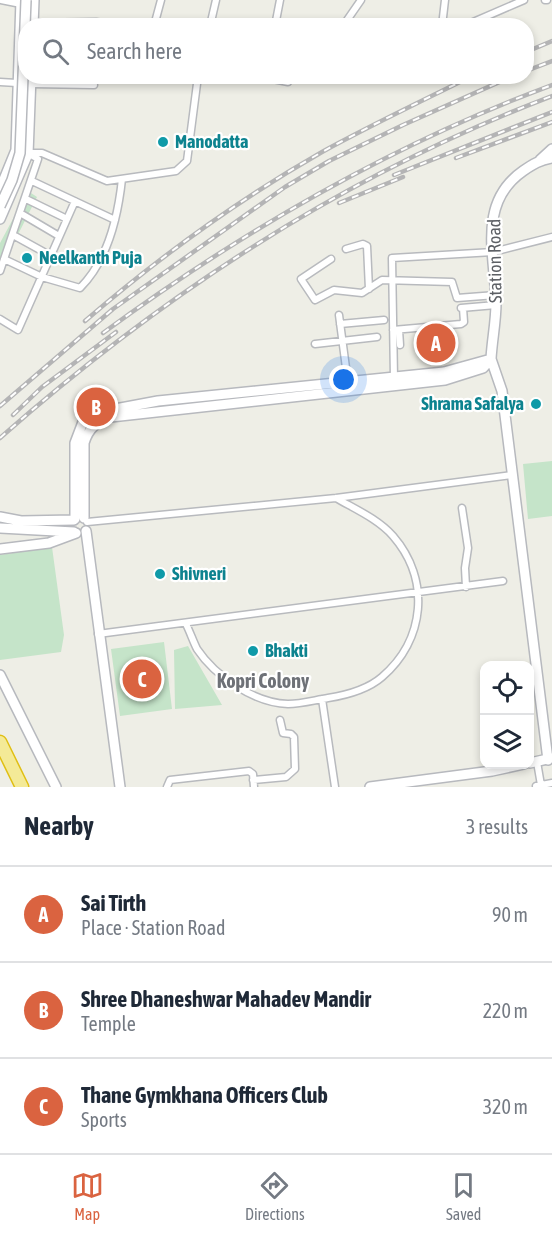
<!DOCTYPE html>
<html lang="en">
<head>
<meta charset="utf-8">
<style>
	:root { --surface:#fff; --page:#f2f2f3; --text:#1f2937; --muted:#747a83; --line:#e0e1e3; --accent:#da6340 }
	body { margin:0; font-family:"Asap Condensed",sans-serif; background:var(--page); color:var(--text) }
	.controls { position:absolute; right:18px; bottom:18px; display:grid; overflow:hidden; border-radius:12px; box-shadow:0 3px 9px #0003 }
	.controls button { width:54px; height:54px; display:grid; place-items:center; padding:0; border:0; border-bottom:2px solid var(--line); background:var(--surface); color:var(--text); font:30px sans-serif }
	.you { position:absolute; left:344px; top:380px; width:21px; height:21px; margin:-15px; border:4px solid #fff; border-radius:50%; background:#1a73e8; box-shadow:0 0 0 9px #1a73e833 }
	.badge { display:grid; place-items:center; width:39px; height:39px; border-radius:50%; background:var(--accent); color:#fff; font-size:20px; font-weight:700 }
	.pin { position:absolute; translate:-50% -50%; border:3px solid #fff; box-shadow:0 2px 6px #0006 }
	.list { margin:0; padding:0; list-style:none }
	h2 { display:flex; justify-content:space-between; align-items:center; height:78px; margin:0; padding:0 24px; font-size:26px }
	h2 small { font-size:20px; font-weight:400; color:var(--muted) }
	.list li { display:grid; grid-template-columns:39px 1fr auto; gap:18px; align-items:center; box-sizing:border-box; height:96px; padding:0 24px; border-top:2px solid var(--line) }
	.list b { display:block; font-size:22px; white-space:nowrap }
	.list p { margin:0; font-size:20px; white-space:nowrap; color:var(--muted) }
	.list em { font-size:20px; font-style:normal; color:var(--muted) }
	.icon { flex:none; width:33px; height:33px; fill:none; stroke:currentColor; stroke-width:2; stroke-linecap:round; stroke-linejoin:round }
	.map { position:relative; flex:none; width:552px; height:787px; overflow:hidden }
	.search { position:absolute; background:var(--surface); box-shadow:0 3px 9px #0003; left:18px; right:18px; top:18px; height:66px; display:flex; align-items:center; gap:15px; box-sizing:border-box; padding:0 21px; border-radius:24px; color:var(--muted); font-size:22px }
	.sheet { height:366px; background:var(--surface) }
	nav { display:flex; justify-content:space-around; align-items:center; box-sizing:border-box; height:84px; border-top:2px solid var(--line); background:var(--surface); font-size:16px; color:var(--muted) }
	nav a { display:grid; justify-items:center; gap:3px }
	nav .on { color:var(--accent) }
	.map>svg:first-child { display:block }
	.green { fill:#c5e4c9 }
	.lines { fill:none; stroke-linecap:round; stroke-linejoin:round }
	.street-casing { stroke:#b8babe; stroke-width:9 }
	.secondary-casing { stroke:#b7b9be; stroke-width:12 }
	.highway-casing { stroke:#e0bf14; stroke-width:15 }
	.street { stroke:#fff; stroke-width:6 }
	.secondary { stroke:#fff; stroke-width:9 }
	.highway { stroke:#f4ea97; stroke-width:12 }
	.rail-casing { stroke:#b4b4b5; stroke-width:4.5 }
	.rail { stroke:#fff; stroke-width:2; stroke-dasharray:7; stroke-linecap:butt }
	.secondary-bridge-casing { stroke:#b7b9be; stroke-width:12; stroke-linecap:butt }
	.secondary-bridge { stroke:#fff; stroke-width:9 }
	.culture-dot { fill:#0f9aa8; stroke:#fff; stroke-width:2 }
	.labels { text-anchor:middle; stroke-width:4.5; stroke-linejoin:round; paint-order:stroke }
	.culture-label { font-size:18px; font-weight:bold; fill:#0d838f; stroke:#fff; text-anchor:start }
	.street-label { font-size:18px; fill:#5d6065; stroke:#fff }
	.neighbourhood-label { font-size:20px; font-weight:bold; fill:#6e7177; stroke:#fff }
</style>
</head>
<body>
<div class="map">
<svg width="552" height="787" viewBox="0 0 552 787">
	<rect width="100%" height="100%" fill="#eeeee6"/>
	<path class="green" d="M 28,191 L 37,197 L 0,270 L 0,243 Z
		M 552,461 L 552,516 L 528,519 L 523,464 Z
		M 52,547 L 64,635 L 61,652 L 0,660 L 0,555 Z
		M 164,642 L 172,709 L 120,716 L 111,649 Z
		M 188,646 L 222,705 L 175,709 L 174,650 Z"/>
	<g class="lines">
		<g class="street-casing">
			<path id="street" d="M 1,0 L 21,4
				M 545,0 L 547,0
				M 32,23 L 96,22 L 123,26
				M 154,26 L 161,0
				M 210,26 L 216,0
				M 275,26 L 280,0
				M 343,26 L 361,0
				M 442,26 L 445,0
				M 464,26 L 524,0
				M 258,76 L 288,82 L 292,76
				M 0,82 L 17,83
				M 31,84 L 94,85
				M 25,153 L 42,153 L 107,181 L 176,171 L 187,161 L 198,76
				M 32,181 L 115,220
				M 26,199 L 67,219
				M 20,213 L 59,236
				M 13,235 L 51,256
				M 346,249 L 363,244 L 367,246 L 369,289
				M 4,259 L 42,277 L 80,288 C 108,260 118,217 122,179
				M 331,259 L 301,279 L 315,300 L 334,290 L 362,293 L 382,280 L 452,282 L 457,298 L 496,295
				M 0,271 L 38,159 L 29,154
				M 461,308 L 496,305
				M 339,315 L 348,383
				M 0,319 L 18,330 L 75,201
				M 340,324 L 384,320
				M 393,330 L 461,324 L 464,322 L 463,308
				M 399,330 L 400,345
				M 315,344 L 377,337
				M 394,379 L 392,258 L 493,252 L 552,237
				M 462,508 L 468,548 L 465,568 L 466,587
				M 87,522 L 336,498 L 512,475
				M 186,624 C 190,632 193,641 197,649 C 215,676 254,703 288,704 C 301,704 315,700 328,698 C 347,695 367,690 382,677 C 425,640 431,580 393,536 C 378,519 355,509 336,498
				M 98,634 L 503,581
				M 322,699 L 335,787
				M 537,762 L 541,785
				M 253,780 L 286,777 L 295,769 L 294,737 L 291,734 L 283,733 L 280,720
				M 536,786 L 552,783
				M 167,787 L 170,780 L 249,771 L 253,774 L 254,787"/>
		</g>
		<g class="secondary-casing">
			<path id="secondary" d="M 33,26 L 34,0
				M 540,160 L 552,149
				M 0,189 L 16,150 L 21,0
				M 0,219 L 28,154 L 31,76
				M 491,359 L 502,391 L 548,760
				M 491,359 C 492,340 496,322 496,303 C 495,255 477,203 523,171 C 533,164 540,160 552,158
				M 0,517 L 21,521 L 74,520
				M 84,518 L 84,443 C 89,427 96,423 111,417 L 445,380 L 483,368 L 491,359
				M 75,519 L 75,443 L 83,422 L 94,413 L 158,401 L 444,372 L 491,359
				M 0,528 L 74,532
				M 86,531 L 120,787
				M 0,549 L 49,543 L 76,533
				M 0,675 L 56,787
				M 530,763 L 552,758
				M 370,787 L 492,771 L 524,764"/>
		</g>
		<g class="highway-casing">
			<path id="highway" d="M 0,742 L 22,787"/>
		</g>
		<use href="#street" class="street"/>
		<use href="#secondary" class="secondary"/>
		<use href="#highway" class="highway"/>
		<g class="rail-casing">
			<path id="rail" d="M 526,52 L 552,41
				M 526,71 L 552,61
				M 456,158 L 552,122
				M 394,175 L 552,112
				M 339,203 L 403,177
				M 85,321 C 158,258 238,200 322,152 C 371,125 422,101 472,76
				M 103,333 C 241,232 391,145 552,85
				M 0,406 L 113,309 L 285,187 L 329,161 L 403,125 L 513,76
				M 13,415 L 42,387 L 116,332
				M 0,438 C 164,293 347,174 552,96"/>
		</g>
		<use href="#rail" class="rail"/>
		<g class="secondary-bridge-casing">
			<path id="secondary-bridge" d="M 0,206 L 12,180 L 20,153 L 26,0"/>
		</g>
		<use href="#secondary-bridge" class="secondary-bridge"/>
	</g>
	<g class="culture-dot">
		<circle cx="163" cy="142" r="6"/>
		<circle cx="27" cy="258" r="6"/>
		<circle cx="536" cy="404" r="6"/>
		<circle cx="160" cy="574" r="6"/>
		<circle cx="253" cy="651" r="6"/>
	</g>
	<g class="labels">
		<g class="culture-label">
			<text x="175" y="148">Manodatta</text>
			<text x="39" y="264">Neelkanth Puja</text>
			<text x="524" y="410" text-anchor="end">Shrama Safalya</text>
			<text x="172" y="580">Shivneri</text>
			<text x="265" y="657">Bhakti</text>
		</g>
		<g class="street-label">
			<text transform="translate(495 261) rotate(-91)" y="6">Station Road</text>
		</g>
		<g class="neighbourhood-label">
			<text x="263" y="688">Kopri Colony</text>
		</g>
	</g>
</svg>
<div class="controls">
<button><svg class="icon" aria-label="locate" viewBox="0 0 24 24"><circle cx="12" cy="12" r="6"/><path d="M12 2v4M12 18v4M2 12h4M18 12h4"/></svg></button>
<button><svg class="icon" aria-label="layers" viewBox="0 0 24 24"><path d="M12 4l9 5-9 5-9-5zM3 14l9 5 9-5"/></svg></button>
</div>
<div class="you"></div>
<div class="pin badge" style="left:436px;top:343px">A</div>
<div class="pin badge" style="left:96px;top:407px">B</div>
<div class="pin badge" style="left:142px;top:679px">C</div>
<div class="search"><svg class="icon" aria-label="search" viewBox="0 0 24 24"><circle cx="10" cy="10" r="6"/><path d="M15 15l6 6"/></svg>Search here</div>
</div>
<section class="sheet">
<h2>Nearby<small>3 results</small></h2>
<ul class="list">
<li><span class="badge">A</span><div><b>Sai Tirth</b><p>Place · Station Road</p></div><em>90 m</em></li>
<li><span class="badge">B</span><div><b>Shree Dhaneshwar Mahadev Mandir</b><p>Temple</p></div><em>220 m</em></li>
<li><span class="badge">C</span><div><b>Thane Gymkhana Officers Club</b><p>Sports</p></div><em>320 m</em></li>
</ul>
</section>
<nav>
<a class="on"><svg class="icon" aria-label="map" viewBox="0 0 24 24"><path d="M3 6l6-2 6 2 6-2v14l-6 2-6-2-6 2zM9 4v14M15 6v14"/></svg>Map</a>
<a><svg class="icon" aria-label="directions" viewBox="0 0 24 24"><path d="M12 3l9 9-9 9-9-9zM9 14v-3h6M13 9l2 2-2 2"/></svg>Directions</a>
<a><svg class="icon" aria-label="saved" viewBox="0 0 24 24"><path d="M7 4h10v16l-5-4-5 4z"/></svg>Saved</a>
</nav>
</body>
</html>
